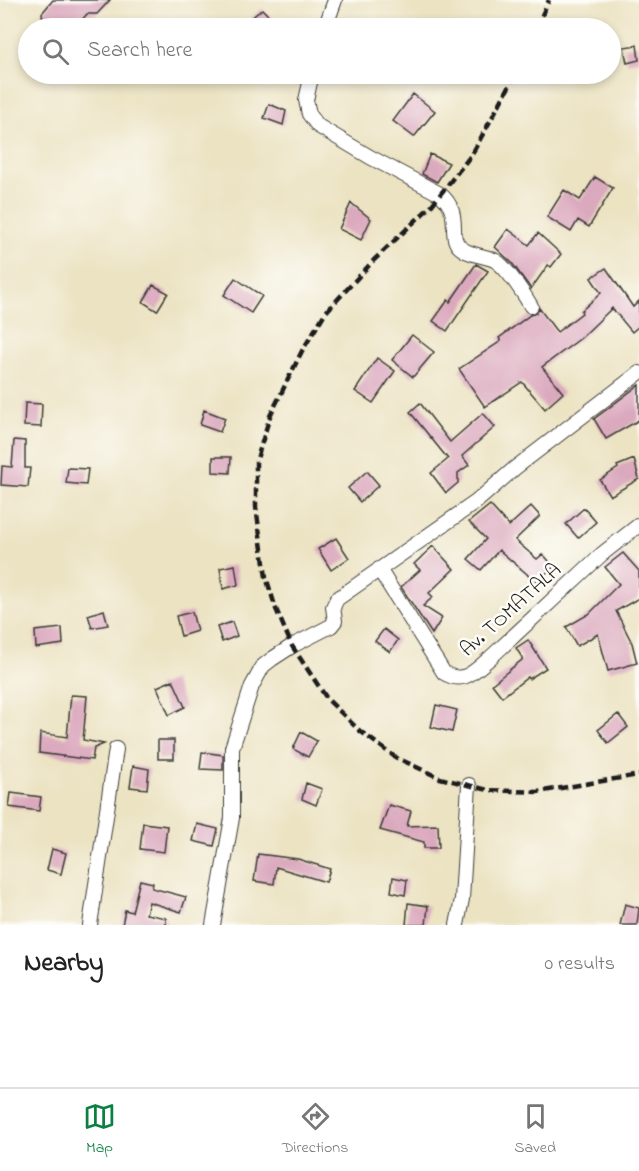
<!DOCTYPE html>
<html lang="en">
<head>
<meta charset="utf-8">
<style>
	:root { --surface:#fff; --page:#f6f6f6; --text:#222; --muted:#767676; --line:#e0e0e0; --accent:#0b8043 }
	body { margin:0; font-family:"Indie Flower",sans-serif; background:var(--page); color:var(--text) }
	.list { margin:0; padding:0; list-style:none }
	h2 { display:flex; justify-content:space-between; align-items:center; height:78px; margin:0; padding:0 24px; font-size:26px }
	h2 small { font-size:20px; font-weight:400; color:var(--muted) }
	.icon { flex:none; width:33px; height:33px; fill:none; stroke:currentColor; stroke-width:2; stroke-linecap:round; stroke-linejoin:round }
	.map { position:relative; flex:none; width:639px; height:925px; overflow:hidden }
	.search { position:absolute; background:var(--surface); box-shadow:0 3px 9px #0003; left:18px; right:18px; top:18px; height:66px; display:flex; align-items:center; gap:15px; box-sizing:border-box; padding:0 21px; border-radius:33px; color:var(--muted); font-size:22px }
	.sheet { height:162px; background:var(--surface) }
	nav { display:flex; justify-content:space-around; align-items:center; box-sizing:border-box; height:84px; border-top:2px solid var(--line); background:var(--surface); font-size:16px; color:var(--muted) }
	nav a { display:grid; justify-items:center; gap:3px }
	nav .on { color:var(--accent) }
	.map>svg:first-child { display:block }
	.building { fill:#dba9be }
	.lines { fill:none; stroke-linecap:round; stroke-linejoin:round }
	.street-casing { stroke:#3b3a35; stroke-width:16 }
	.street { stroke:#fff; stroke-width:14 }
	.rail { stroke:#1c1c1c; stroke-width:4.5; stroke-dasharray:9 4.5; stroke-linecap:butt }
	.labels { text-anchor:middle; stroke-width:5; stroke-linejoin:round; paint-order:stroke }
	.street-label { font-size:21px; fill:#1c1c1c; stroke:#fdfcf7 }
</style>
</head>
<body>
<div class="map">
<svg width="639" height="925" viewBox="0 0 639 925">
	<rect width="100%" height="100%" fill="#fdfcf7"/>
	<filter id="ink" filterUnits="userSpaceOnUse"><feTurbulence type="fractalNoise" baseFrequency=".0167" numOctaves="2"/><feDisplacementMap in="SourceGraphic" scale="12" xChannelSelector="R" yChannelSelector="G"/><feConvolveMatrix kernelMatrix="1 2 1 2 8 2 1 2 1" color-interpolation-filters="sRGB"/></filter>
	<filter id="wash" filterUnits="userSpaceOnUse"><feTurbulence type="fractalNoise" baseFrequency=".008" numOctaves="4" result="noise"/><feDisplacementMap in="SourceGraphic" scale="24" xChannelSelector="R" yChannelSelector="G"/><feGaussianBlur stdDeviation="1.35" result="paint"/><feColorMatrix in="noise" values="0 0 0 0 0 0 0 0 0 0 0 0 0 0 0 0 0 1.4 0 .05"/><feComposite in="paint" operator="in"/></filter>
	<g filter="url(#wash)">
		<rect width="100%" height="100%" fill="#ece3c3"/>
		<g id="blocks">
			<path class="building" d="M 53,0 L 110,0 L 97,14 L 87,14 L 75,28 L 44,28 L 42,13 Z
				M 262,9 L 274,21 L 267,28 L 257,28 L 248,21 Z
				M 637,45 L 639,60 L 627,63 L 624,47 Z
				M 413,94 L 435,111 L 414,137 L 393,121 Z
				M 269,104 L 286,111 L 283,125 L 264,118 Z
				M 430,154 L 449,163 L 437,182 L 422,174 Z
				M 595,177 L 613,188 L 589,227 L 578,220 L 571,232 L 547,217 L 564,190 L 580,200 Z
				M 351,203 L 371,219 L 361,240 L 339,229 Z
				M 508,229 L 529,245 L 538,233 L 561,254 L 551,267 L 548,265 L 531,289 L 512,263 L 495,247 Z
				M 476,264 L 488,271 L 447,331 L 433,321 L 448,300 L 450,302 Z
				M 606,268 L 633,307 L 639,301 L 639,326 L 632,332 L 612,308 L 581,338 L 542,367 L 563,393 L 545,409 L 522,382 L 485,407 L 459,369 L 501,341 L 499,338 L 530,315 L 536,313 L 539,308 L 557,332 L 582,313 L 581,311 L 601,293 L 591,278 Z
				M 235,278 L 262,296 L 251,313 L 224,295 Z
				M 153,285 L 168,293 L 157,311 L 143,302 Z
				M 412,335 L 434,352 L 413,377 L 392,360 Z
				M 377,358 L 395,371 L 373,403 L 355,391 Z
				M 639,385 L 639,420 L 606,439 L 594,419 Z
				M 25,403 L 42,404 L 41,427 L 24,426 Z
				M 420,403 L 450,442 L 483,413 L 495,427 L 462,456 L 469,465 L 458,473 L 458,483 L 446,493 L 431,473 L 448,459 L 410,412 Z
				M 204,410 L 225,418 L 220,432 L 200,425 Z
				M 14,440 L 25,441 L 25,468 L 30,468 L 28,487 L 1,485 L 2,466 L 12,467 Z
				M 213,457 L 231,457 L 230,473 L 213,472 Z
				M 634,459 L 639,479 L 610,496 L 600,480 L 618,468 L 617,466 Z
				M 68,468 L 88,469 L 86,485 L 66,483 Z
				M 367,471 L 379,485 L 360,502 L 348,488 Z
				M 490,505 L 509,526 L 531,506 L 540,516 L 515,540 L 537,559 L 543,554 L 554,567 L 534,583 L 527,574 L 499,550 L 481,570 L 468,559 L 486,539 L 469,522 Z
				M 584,508 L 596,522 L 578,538 L 566,524 Z
				M 336,538 L 349,558 L 331,570 L 318,549 Z
				M 433,546 L 454,569 L 429,593 L 433,597 L 423,606 L 442,618 L 432,634 L 401,587 L 420,570 L 414,564 Z
				M 623,553 L 639,571 L 639,598 L 616,611 L 632,643 L 637,663 L 608,671 L 598,634 L 577,646 L 566,627 L 589,614 L 619,584 L 605,567 Z
				M 235,565 L 238,585 L 223,589 L 220,568 Z
				M 104,610 L 108,625 L 92,628 L 88,615 Z
				M 192,612 L 197,631 L 181,636 L 176,616 Z
				M 232,622 L 237,636 L 222,642 L 217,627 Z
				M 62,628 L 63,644 L 36,648 L 35,631 Z
				M 384,629 L 398,640 L 390,652 L 375,641 Z
				M 528,640 L 546,668 L 529,679 L 528,677 L 502,697 L 492,684 L 523,659 L 516,648 Z
				M 173,680 L 185,707 L 169,715 L 157,687 Z
				M 71,695 L 87,696 L 83,740 L 104,744 L 94,748 L 92,760 L 39,753 L 40,733 L 67,737 Z
				M 436,705 L 457,710 L 452,732 L 431,727 Z
				M 618,714 L 628,727 L 608,743 L 598,730 Z
				M 301,732 L 317,741 L 308,757 L 293,749 Z
				M 158,740 L 174,740 L 174,759 L 158,759 Z
				M 202,752 L 223,755 L 223,770 L 200,769 Z
				M 133,766 L 149,769 L 147,789 L 130,787 Z
				M 306,783 L 322,789 L 316,805 L 302,799 Z
				M 11,793 L 41,797 L 39,811 L 9,807 Z
				M 389,805 L 411,811 L 407,826 L 438,825 L 439,848 L 424,848 L 424,842 L 380,830 Z
				M 143,823 L 167,826 L 164,852 L 140,849 Z
				M 197,824 L 218,829 L 214,846 L 193,841 Z
				M 52,849 L 66,853 L 61,874 L 47,870 Z
				M 258,854 L 298,859 L 330,869 L 326,882 L 276,867 L 274,884 L 254,881 Z
				M 393,877 L 407,880 L 405,895 L 391,892 Z
				M 140,880 L 153,883 L 152,888 L 186,897 L 181,912 L 149,902 L 146,914 L 166,918 L 166,925 L 122,925 L 125,910 L 132,912 Z
				M 408,903 L 428,906 L 426,925 L 406,925 Z
				M 625,904 L 639,908 L 637,925 L 620,925 Z"/>
		</g>
	</g>
	<g filter="url(#ink)">
		<use href="#blocks" fill-opacity="0" stroke="#3b3a35" stroke-width="1.5"/>
		<g class="lines">
			<g class="street-casing">
				<path id="street" d="M 325,28 L 335,0
					M 312,74 L 306,100 L 309,114 L 318,126 L 370,157 L 440,194 C 464,214 446,237 461,248 C 470,256 486,255 496,261 C 507,268 524,294 531,306
					M 379,569 L 444,673 C 464,685 474,671 490,658 L 602,554 L 639,525
					M 90,925 L 116,749
					M 213,925 L 232,818 L 232,748 L 252,686 L 263,666 L 272,659 L 292,646 L 331,626 L 335,621 L 333,607 L 337,599 L 476,502 L 515,468 L 639,373
					M 457,925 L 462,899 L 469,785"/>
			</g>
			<use href="#street" class="street"/>
			<path class="rail" d="M 536,28 L 549,0
				M 516,74 L 472,154 L 431,206 L 374,260 L 325,313 L 302,351 L 270,416 L 256,462 L 256,507 L 266,577 L 276,609 L 292,646 L 328,700 L 360,731 L 395,757 L 440,778 L 488,790 L 537,792 L 639,775"/>
		</g>
	</g>
	<g class="labels">
		<g class="street-label">
			<text transform="translate(510 609) rotate(-42)" y="7">Av. TOMATALA</text>
		</g>
	</g>
</svg>
<div class="search"><svg class="icon" aria-label="search" viewBox="0 0 24 24"><circle cx="10" cy="10" r="6"/><path d="M15 15l6 6"/></svg>Search here</div>
</div>
<section class="sheet">
<h2>Nearby<small>0 results</small></h2>
<ul class="list">
</ul>
</section>
<nav>
<a class="on"><svg class="icon" aria-label="map" viewBox="0 0 24 24"><path d="M3 6l6-2 6 2 6-2v14l-6 2-6-2-6 2zM9 4v14M15 6v14"/></svg>Map</a>
<a><svg class="icon" aria-label="directions" viewBox="0 0 24 24"><path d="M12 3l9 9-9 9-9-9zM9 14v-3h6M13 9l2 2-2 2"/></svg>Directions</a>
<a><svg class="icon" aria-label="saved" viewBox="0 0 24 24"><path d="M7 4h10v16l-5-4-5 4z"/></svg>Saved</a>
</nav>
</body>
</html>
